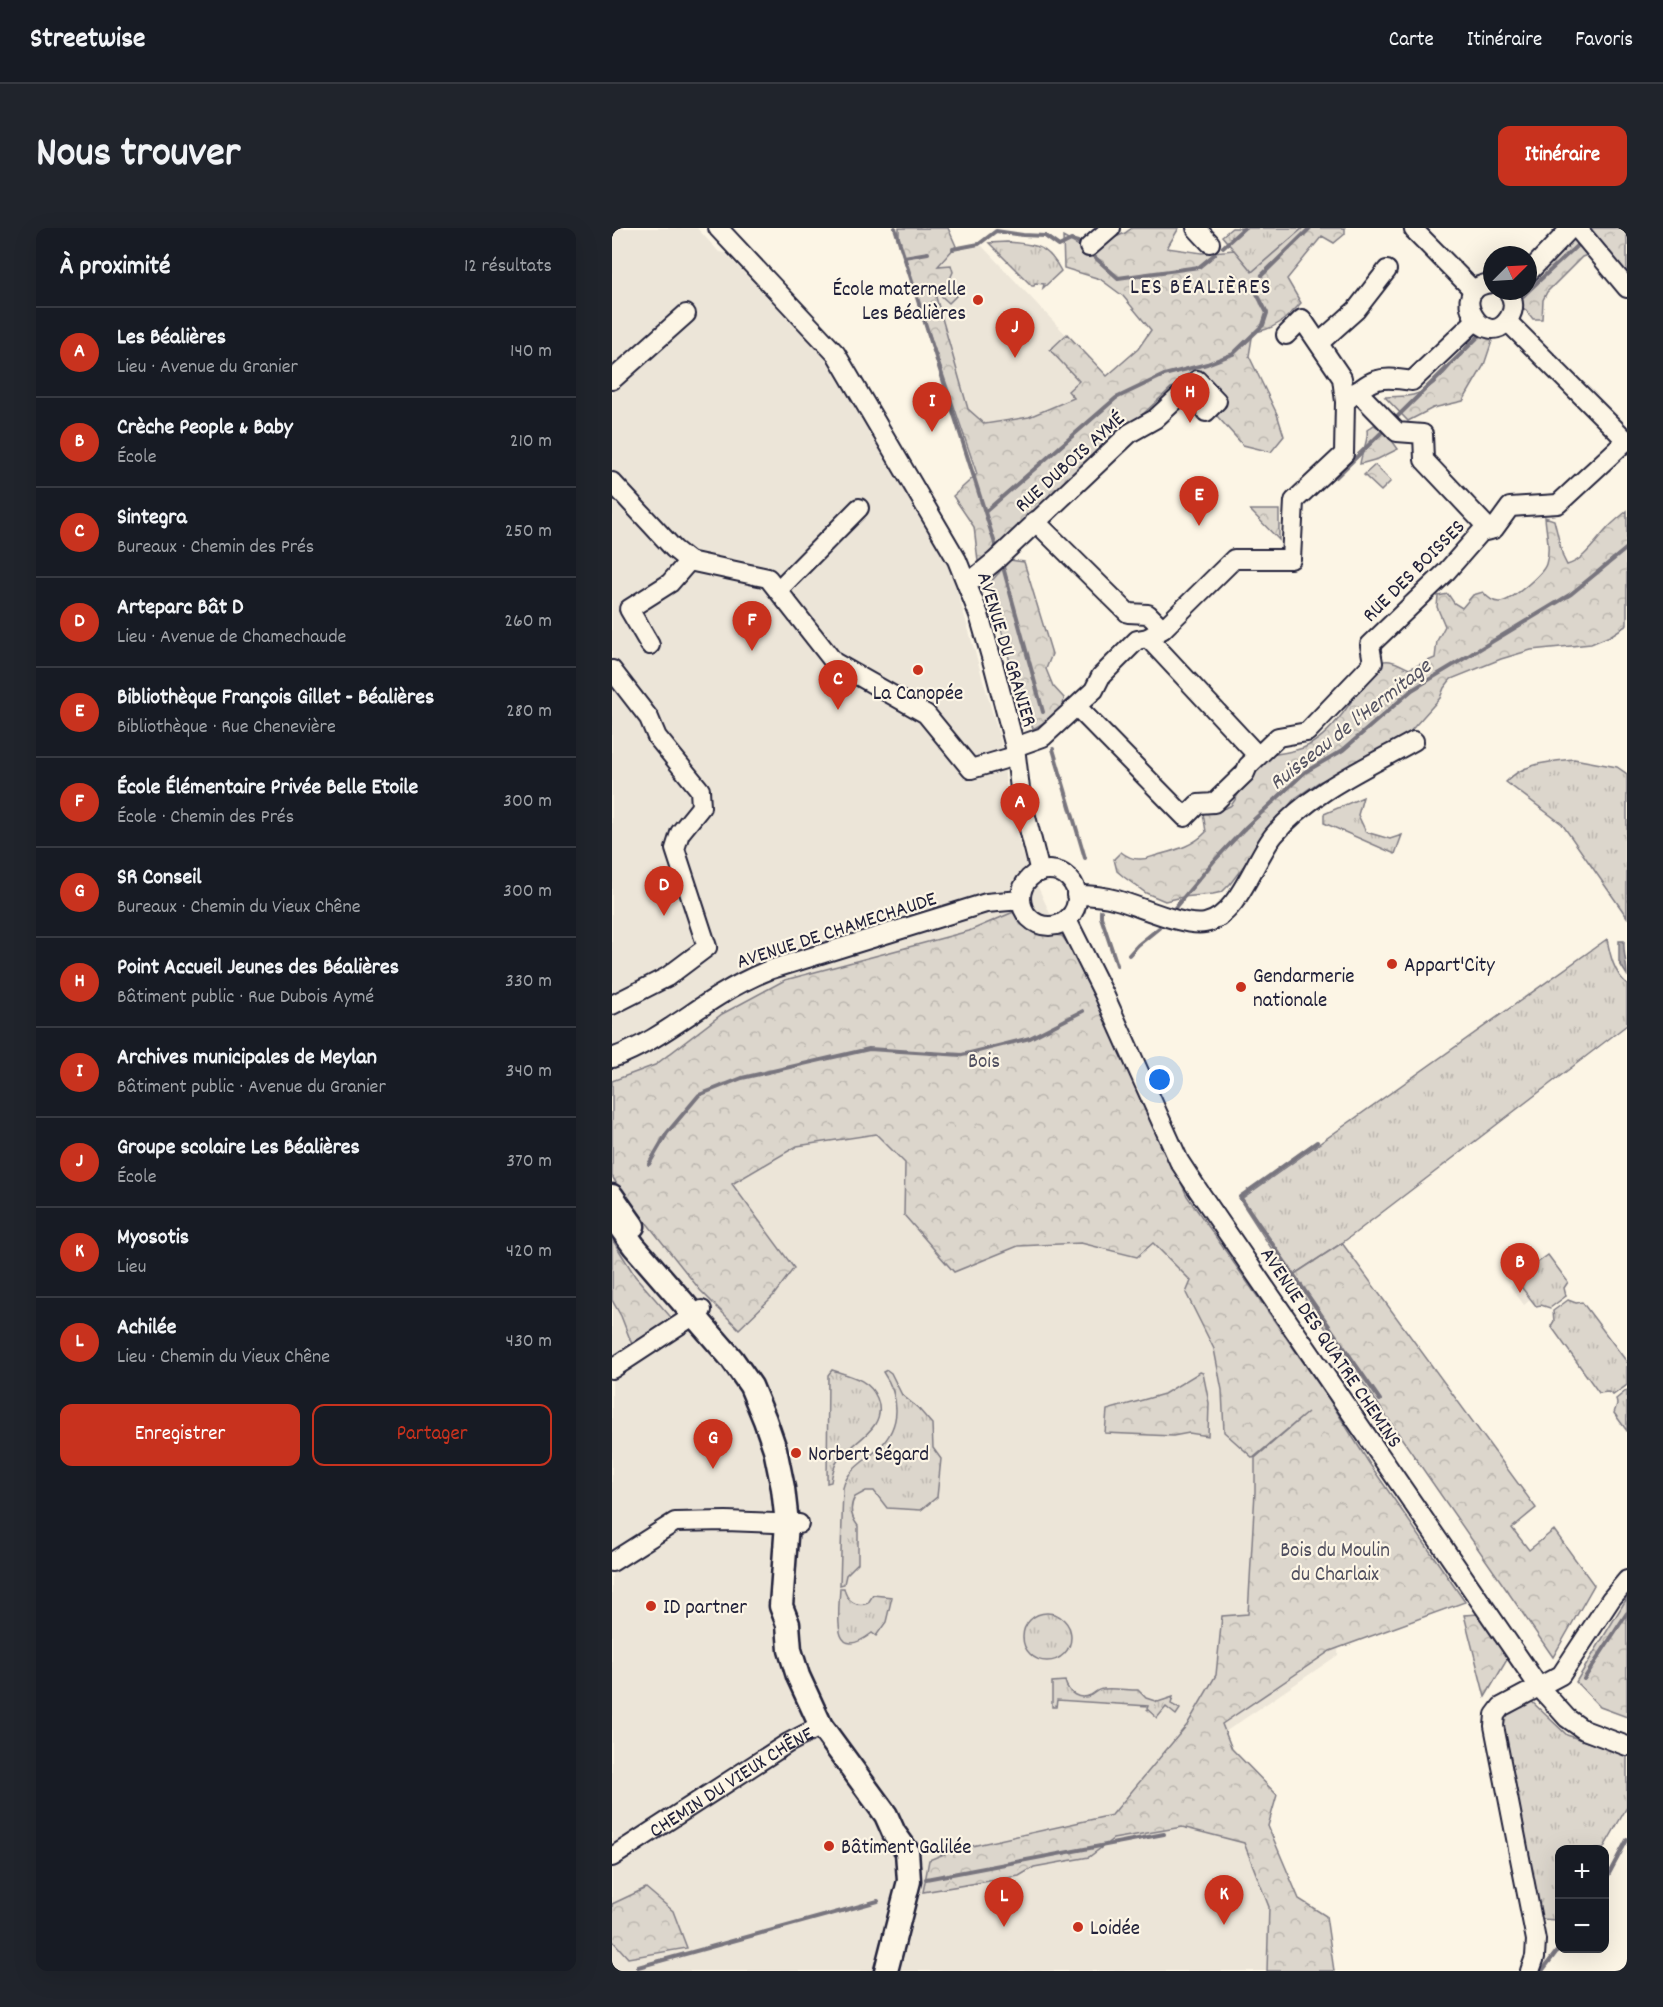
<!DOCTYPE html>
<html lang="fr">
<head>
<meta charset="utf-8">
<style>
	:root { --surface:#171b24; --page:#20242c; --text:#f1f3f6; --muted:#9ea1a6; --line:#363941; --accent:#c8321e }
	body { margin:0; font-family:Dekko,sans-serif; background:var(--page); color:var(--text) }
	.controls { position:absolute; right:18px; bottom:18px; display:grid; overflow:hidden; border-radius:12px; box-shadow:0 6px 24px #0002 }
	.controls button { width:54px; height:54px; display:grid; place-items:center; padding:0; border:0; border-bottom:2px solid var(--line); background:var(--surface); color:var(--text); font:30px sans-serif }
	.compass { position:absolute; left:871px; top:18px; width:54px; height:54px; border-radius:50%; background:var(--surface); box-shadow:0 6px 24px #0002; rotate:66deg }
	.you { position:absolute; left:548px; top:852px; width:21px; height:21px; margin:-15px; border:4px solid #fff; border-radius:50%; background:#1a73e8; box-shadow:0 0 0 9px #1a73e833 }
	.badge { display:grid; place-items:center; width:39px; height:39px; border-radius:50%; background:var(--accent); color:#fff; font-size:20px; font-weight:700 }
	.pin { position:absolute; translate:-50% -50px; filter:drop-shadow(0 2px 3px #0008) }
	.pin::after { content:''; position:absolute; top:32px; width:21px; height:18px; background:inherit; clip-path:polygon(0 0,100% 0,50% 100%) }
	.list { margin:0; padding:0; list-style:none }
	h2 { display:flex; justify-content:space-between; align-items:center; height:78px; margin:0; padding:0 24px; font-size:26px }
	h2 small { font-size:20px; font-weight:400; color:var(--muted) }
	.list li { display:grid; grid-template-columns:39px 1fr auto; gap:18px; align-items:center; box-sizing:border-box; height:90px; padding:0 24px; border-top:2px solid var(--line) }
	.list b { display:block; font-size:22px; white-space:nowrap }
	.list p { margin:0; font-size:20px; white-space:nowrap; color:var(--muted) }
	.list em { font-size:20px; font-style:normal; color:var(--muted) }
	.actions { display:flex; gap:12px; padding:18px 24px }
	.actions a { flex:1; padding:14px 0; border:2px solid var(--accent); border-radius:12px; text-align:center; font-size:21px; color:var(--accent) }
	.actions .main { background:var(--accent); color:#fff }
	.map { position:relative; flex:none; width:1015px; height:1743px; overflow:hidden; border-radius:12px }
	header { display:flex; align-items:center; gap:36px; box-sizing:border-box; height:84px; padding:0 30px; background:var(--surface); border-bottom:2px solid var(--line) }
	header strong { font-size:28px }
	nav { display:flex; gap:33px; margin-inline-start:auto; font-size:21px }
	.intro { display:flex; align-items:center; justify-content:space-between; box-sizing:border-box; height:144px; padding:0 36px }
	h1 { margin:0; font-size:42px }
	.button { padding:15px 27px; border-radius:12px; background:var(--accent); color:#fff; font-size:21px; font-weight:700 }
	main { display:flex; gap:36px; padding:0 36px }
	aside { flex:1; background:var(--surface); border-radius:12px; box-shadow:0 6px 24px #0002 }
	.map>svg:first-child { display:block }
	.built { fill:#ece5d8 }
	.grass { fill:url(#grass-tufts); stroke:#7f7c84; stroke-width:1.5 }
	.forest { fill:url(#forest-crowns); stroke:#7f7c84; stroke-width:1.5 }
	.water { fill:#b2adab; stroke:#78757e; stroke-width:1.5 }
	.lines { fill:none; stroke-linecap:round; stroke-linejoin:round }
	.stream { stroke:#78757e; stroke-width:4 }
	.minor-casing { stroke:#22223b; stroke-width:22 }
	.major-casing { stroke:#22223b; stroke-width:27 }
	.minor { stroke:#fcf5e5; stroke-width:18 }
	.major { stroke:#fcf5e5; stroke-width:22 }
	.poi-dot { fill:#c8321e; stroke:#fcf5e5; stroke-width:2 }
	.labels { text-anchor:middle; stroke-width:4.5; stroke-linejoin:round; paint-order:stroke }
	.poi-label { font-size:21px; fill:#22223b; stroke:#fcf5e5; text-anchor:start }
	.street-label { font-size:21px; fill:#22223b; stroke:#fcf5e5 }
	.park-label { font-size:21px; fill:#504f5f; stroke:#fcf5e5 }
	.neighbourhood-label { font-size:22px; letter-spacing:1.5px; fill:#22223b; stroke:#fcf5e5 }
	.water-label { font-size:22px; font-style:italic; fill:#545362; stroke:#fcf5e5 }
</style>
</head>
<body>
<header>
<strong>Streetwise</strong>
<nav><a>Carte</a><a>Itinéraire</a><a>Favoris</a></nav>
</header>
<div class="intro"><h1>Nous trouver</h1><a class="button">Itinéraire</a></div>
<main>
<aside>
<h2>À proximité<small>12 résultats</small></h2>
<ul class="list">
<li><span class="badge">A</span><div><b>Les Béalières</b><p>Lieu · Avenue du Granier</p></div><em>140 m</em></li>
<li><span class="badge">B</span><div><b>Crèche People &amp; Baby</b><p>École</p></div><em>210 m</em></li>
<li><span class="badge">C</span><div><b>Sintegra</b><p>Bureaux · Chemin des Prés</p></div><em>250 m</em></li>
<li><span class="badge">D</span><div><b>Arteparc Bât D</b><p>Lieu · Avenue de Chamechaude</p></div><em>260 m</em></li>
<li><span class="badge">E</span><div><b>Bibliothèque François Gillet - Béalières</b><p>Bibliothèque · Rue Chenevière</p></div><em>280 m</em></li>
<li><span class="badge">F</span><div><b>École Élémentaire Privée Belle Etoile</b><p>École · Chemin des Prés</p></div><em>300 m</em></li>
<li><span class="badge">G</span><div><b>SR Conseil</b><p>Bureaux · Chemin du Vieux Chêne</p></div><em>300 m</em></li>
<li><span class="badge">H</span><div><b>Point Accueil Jeunes des Béalières</b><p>Bâtiment public · Rue Dubois Aymé</p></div><em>330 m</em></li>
<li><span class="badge">I</span><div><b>Archives municipales de Meylan</b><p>Bâtiment public · Avenue du Granier</p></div><em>340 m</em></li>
<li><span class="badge">J</span><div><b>Groupe scolaire Les Béalières</b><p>École</p></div><em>370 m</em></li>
<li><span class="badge">K</span><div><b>Myosotis</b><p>Lieu</p></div><em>420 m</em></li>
<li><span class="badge">L</span><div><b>Achilée</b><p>Lieu · Chemin du Vieux Chêne</p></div><em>430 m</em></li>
</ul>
<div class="actions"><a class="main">Enregistrer</a><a>Partager</a></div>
</aside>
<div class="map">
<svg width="1015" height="1743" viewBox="0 0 1015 1743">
	<defs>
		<pattern id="grass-tufts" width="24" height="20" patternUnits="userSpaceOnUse" patternTransform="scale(1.5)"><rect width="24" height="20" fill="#dcd6cc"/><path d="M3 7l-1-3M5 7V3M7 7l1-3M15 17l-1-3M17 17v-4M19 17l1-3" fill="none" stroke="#bcb7b0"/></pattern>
		<pattern id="forest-crowns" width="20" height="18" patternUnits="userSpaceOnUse" patternTransform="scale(1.5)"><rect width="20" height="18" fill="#dcd6cc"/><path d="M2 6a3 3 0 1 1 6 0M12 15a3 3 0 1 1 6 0" fill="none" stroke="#bcb7b0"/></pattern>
	</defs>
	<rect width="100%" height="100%" fill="#fcf5e5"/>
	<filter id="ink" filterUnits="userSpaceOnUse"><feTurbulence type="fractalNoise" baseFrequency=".0167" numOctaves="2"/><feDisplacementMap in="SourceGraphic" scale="12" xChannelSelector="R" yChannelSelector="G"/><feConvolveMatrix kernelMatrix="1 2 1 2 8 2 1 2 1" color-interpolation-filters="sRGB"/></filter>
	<g filter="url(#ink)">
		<path class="built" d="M 0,0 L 85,0 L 107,24 L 113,25 L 235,152 L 328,319 L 341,348 L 389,514 L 395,564 L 411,626 L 570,976 L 741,1215 L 726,1427 L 607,1508 L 701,1743 L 0,1743 Z
			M 370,18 L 499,154 L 427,224 L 350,196 L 298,31 Z
			M 904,1053 L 918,1072 L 912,1077 L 898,1058 Z"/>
		<path class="grass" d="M 620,0 L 691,0 L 640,44 L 610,8 Z
			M 395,14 C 424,17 435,16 449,43 L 431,60 L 432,56 L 423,55 L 422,58 L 420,58 L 377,15 Z
			M 962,531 L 1005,539 L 1015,546 L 1015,689 L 950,596 L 894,554 C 911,535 937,534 962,531 Z
			M 751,569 L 746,587 L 754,604 L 778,611 L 790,607 L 783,626 L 712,595 L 712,586 Z
			M 995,711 C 998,727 1002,745 1015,756 L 1015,797 L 730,1015 L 678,1049 L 628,972 Z
			M 936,1027 L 956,1054 L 952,1060 L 954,1068 L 938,1080 L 929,1077 L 924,1078 L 903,1051 Z
			M 956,1072 L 964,1075 L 970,1074 L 1015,1134 L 1015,1157 L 1001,1167 L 996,1164 L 987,1165 L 939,1098 L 942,1093 L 941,1083 Z
			M 220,1142 C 238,1148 257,1151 265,1170 C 277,1200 241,1213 226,1232 C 222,1238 220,1246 219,1254 L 215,1255 L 216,1147 Z
			M 275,1142 L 279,1145 L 290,1167 L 306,1180 L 320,1196 L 321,1220 L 329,1231 L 325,1269 L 309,1282 L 275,1280 L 262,1263 L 254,1263 L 243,1269 C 237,1279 239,1289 246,1298 L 246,1335 L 234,1347 L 232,1356 L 228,1357 L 231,1260 C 236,1240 253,1234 267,1220 C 290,1197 288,1169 271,1144 Z
			M 1015,1162 L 1015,1203 L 1002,1185 L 1005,1176 L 1004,1171 Z
			M 228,1360 L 232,1360 C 234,1372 244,1380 256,1375 L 261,1367 L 280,1369 L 274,1394 L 264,1408 L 260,1405 C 218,1437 227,1384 228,1360 Z
			M411 1409a24 24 0 1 1 48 0a24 24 0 1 1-48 0Z
			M 453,1453 C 456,1465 467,1473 479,1467 C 484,1464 486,1461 491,1461 C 503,1460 515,1462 526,1462 L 534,1470 L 546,1474 L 561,1469 L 559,1476 L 568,1481 L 564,1487 L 554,1479 L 545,1490 L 535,1481 L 536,1478 L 445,1472 L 444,1479 L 440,1479 L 440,1454 Z
			M 917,1471 L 955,1507 L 1015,1527 L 1015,1579 L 991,1621 L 948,1622 L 946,1692 L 927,1691 L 891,1500 C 892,1481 903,1479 917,1471 Z"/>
		<path class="forest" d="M 287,0 L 336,0 L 344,18 L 326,38 L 339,37 L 341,44 L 337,53 L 342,58 L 339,62 L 345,67 L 337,75 L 325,64 L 320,55 L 356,181 L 373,196 L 417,189 L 462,170 L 456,163 L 467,153 L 438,122 L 455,106 L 495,148 L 526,121 L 539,102 L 511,68 L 488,51 L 452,40 L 451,9 L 474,22 L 513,5 L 520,0 L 567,0 L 555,20 L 590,25 L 622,22 L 640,44 L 691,0 L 733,0 L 733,6 L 722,15 L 710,8 L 675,51 L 689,75 C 674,91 663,102 641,104 L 637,128 L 665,186 L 672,208 L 659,224 L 631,217 L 605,188 L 608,174 L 590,152 L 559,160 L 370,336 L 366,333 L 362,299 L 341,268 L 365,246 L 287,16 Z
			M 974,0 L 1015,0 L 1015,47 L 1004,33 L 997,28 L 978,26 L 970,29 L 935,64 L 931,72 L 930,91 L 921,91 L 914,82 L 906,77 L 905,63 L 916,63 L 916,47 Z
			M 866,103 L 881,110 L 872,137 L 851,173 L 821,180 L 796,193 L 773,169 C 782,168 792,169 801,167 C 826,162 850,122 866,103 Z
			M 762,197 L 776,207 L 786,221 L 766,231 L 748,236 C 749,225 757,213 755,202 Z
			M 763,237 L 779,253 L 769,263 L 752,247 Z
			M 638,282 L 667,282 L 667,312 Z
			M 1015,283 L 1015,397 L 998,408 L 979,416 L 919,422 L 889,431 L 839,451 L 832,460 L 828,470 L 795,507 L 742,538 L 707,554 L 682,571 L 618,656 L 610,664 L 601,666 L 571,669 L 553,673 L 534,665 L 512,649 L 505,643 L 502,631 L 509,624 C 514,628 520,631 527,631 C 534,632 540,628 546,627 C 564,622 581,618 594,604 L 591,585 C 600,580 609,583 618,578 C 624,575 640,537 645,528 C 661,527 676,525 691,520 C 722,507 746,464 762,436 C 777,429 783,434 797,441 L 823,430 L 825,413 L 833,398 L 825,379 L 826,368 L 836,366 L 842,375 L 850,380 L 861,367 L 871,364 C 875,369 880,374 887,374 C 897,375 931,346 934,336 C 939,321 934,305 933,289 L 942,292 L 951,329 L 955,337 C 972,332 982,315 994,302 C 1000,295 1008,289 1015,283 Z
			M 398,332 L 412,334 L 440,426 L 434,441 L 441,458 L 452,470 L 450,484 L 421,501 L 404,444 L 398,434 L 377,356 Z
			M 404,683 L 427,705 L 450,708 L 470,735 L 575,968 L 715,1168 L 757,1235 L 853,1374 L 718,1423 L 610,1496 L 620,1521 L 665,1567 L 656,1598 L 687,1671 L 714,1688 L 722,1743 L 655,1743 L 657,1679 L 632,1615 L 570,1599 L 501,1611 L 477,1629 L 422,1639 L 407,1648 L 311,1664 L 317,1632 L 342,1622 L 500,1587 L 575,1497 L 604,1447 L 610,1388 L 636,1386 L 643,1264 L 643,1230 L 696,1184 L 641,1230 L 612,1204 L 610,1162 L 602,1121 L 574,1065 L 579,1053 L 541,1015 L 525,1029 L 469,1015 L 406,1018 L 342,1044 L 292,987 L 293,935 L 264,906 L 185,918 L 120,956 L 182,1040 L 161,1068 L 127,1101 L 88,1062 L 7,960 L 0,948 L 0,853 L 43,837 L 110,786 L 173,752 L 357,703 Z
			M 0,1011 L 23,1048 L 64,1095 L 23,1124 L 9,1088 L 0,1072 Z
			M 730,1015 L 924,1280 L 900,1300 L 917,1322 L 942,1302 L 982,1357 L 941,1429 L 678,1049 Z
			M 588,1144 L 591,1145 L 597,1175 L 596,1208 L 577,1205 L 561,1208 L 493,1205 L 495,1182 L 552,1166 Z
			M 1015,1370 L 1015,1489 L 988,1479 L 964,1454 Z
			M 867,1386 L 896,1430 L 873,1469 L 852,1387 Z
			M 34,1660 L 61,1683 L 75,1720 L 16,1730 L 0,1712 L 0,1676 Z"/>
		<path class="water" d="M 1007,713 L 1012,713 C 1011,725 1015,735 1015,747 L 1007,734 Z"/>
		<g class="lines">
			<path class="stream" d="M 283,0 L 384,319
				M 611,19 L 632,0
				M 341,21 L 367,16 L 384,3 L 411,7 L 433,8 L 447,18 L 459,12 L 466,14 L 471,18
				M 478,25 L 506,50 L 587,39 L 603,26
				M 292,29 L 316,25
				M 650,47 L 698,0
				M 916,63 L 970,13
				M 908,71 L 916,63
				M 786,188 L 871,104
				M 724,249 L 769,205
				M 373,284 L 504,170 L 552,147 L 595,136 L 621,126 L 651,97 L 655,85 L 641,58 L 643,57
				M 391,339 L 431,484
				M 441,521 L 473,630
				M 561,682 L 602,633 L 633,600 L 693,544 L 731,522 L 800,462 L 959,366 L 1015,320
				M 489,683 L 489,689 L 505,737
				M 517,727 L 526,717 L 547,700
				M 705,914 L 628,969 L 768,1172
				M 37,936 L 55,905 L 87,867 L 130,850 L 257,821 L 350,827 L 418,810 L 471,783
				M 972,1451 L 1015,1385
				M 314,1651 L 552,1606
				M 993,1653 L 1015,1612
				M 26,1739 L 266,1673
				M 930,1743 L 948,1719"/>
			<g class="minor-casing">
				<g id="minor">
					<path d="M 106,0 L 224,126 L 345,332 L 367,387 L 382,439 L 403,519 L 409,569 L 428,644"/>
					<path d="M 584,0 L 598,15"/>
					<path d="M 803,0 L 802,2 L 862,63"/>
					<path d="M 965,0 L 1015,60"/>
					<path d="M 477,19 L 499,0"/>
					<path d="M 916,45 L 959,0"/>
					<path d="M 880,55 C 831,59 874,127 897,90 C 903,81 902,72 896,63"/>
					<path d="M 895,93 L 1015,213"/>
					<path d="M 674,107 L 690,91 L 730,150 L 733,174"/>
					<path d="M 707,115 L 744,82 L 775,42"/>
					<path d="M 0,152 L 74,86"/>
					<path d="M 745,163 L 785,204 L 811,206 L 812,232 L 878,302"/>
					<path d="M 0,254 L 62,321 L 77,333 L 156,350 L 222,434 L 314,486 L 359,541 L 403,528"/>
					<path d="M 423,293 L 516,385 L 536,386 L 551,401"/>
					<path d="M 355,356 L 383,333 L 518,205 L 543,191 L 585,152 L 605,173 L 594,184"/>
					<path d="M 166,362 L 247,280"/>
					<path d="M 536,410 L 646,528"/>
					<path d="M 38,417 L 17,381 L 58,355 L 77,333"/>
					<path d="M 0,442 L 37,490 L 45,509 L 88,562 L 89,579 L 68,605 L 63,621 L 95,719 L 55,749 L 0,777"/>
					<path d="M 465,479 L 573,589 L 586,576 L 602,575 L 633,545 L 636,538 L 666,509 L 695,504 L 761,435 L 758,417 L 834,344 L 869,304 L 882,301 L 898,279 L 946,276 L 1014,213"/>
					<path d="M 403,519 L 431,509 L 482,462 L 489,448 L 525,412 L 536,410 L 551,401 L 622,331 L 679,331 L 682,273 L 732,226 L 733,174 C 760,151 764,147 800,153 L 863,93"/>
					<circle cx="437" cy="670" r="28"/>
					<path d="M 464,667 C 479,667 491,668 505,672 C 527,678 572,699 593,695 C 626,689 643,630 662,607 C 698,564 754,540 802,513"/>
					<path d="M 455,692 L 492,766 L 567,933 L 586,962 L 927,1459 L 955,1490 L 972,1502 L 1015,1518"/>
					<path d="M 0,830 C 40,816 72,789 108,767 C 124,757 140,749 157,742 L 374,675 L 409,672"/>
					<path d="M 0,1141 L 90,1082"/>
					<path d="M 0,1334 L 63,1294 L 114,1293 L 187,1296"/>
					<path id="s1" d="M 0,1629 L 176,1515 L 209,1498"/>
					<path d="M 918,1743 L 923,1729 L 924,1712 L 882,1498 L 883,1487 L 889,1479 L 949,1447 L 999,1371 L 1015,1352"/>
				</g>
			</g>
			<g class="major-casing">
				<path id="major" d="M 0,968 L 21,998
					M 0,988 L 22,1018 L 120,1131 L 139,1158 L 153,1192 L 163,1221 L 171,1260 L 175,1295 L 169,1378 L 176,1396 L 178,1422 L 186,1448 L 209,1498 L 274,1587 L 282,1605 L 295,1623 L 297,1653 L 274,1743"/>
			</g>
			<use href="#minor" class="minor"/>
			<use href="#major" class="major"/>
		</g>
	</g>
	<g class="poi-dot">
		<circle cx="366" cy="72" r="6"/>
		<circle cx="306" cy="442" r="6"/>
		<circle cx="780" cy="736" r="6"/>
		<circle cx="629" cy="759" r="6"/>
		<circle cx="184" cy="1225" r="6"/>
		<circle cx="39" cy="1378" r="6"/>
		<circle cx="217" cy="1618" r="6"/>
		<circle cx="466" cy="1699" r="6"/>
	</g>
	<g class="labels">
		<g class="poi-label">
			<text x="354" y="67" text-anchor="end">École maternelle<tspan x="354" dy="24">Les Béalières</tspan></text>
			<text x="306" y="471" text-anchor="middle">La Canopée</text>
			<text x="792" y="743">Appart'City</text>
			<text x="641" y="754">Gendarmerie<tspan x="641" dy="24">nationale</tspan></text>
			<text x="196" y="1232">Norbert Ségard</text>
			<text x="51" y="1385">ID partner</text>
			<text x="229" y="1625">Bâtiment Galilée</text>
			<text x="478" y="1706">Loidée</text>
		</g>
		<g class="street-label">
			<text transform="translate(457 233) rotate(-42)" y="7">RUE DUBOIS AYMÉ</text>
			<text transform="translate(801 342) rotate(-45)" y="7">RUE DES BOISSES</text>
			<text transform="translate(396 421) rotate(73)" y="7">AVENUE DU GRANIER</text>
			<text transform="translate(224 701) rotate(-18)" y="7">AVENUE DE CHAMECHAUDE</text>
			<text transform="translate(720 1119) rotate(56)" y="7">AVENUE DES QUATRE CHEMINS</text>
			<text dy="7" stroke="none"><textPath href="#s1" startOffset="141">CHEMIN DU VIEUX CHÊNE</textPath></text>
		</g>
		<g class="park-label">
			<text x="372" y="839">Bois</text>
			<text x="723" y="1328">Bois du Moulin<tspan x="723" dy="24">du Charlaix</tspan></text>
		</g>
		<g class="neighbourhood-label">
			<text x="589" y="65">LES BÉALIÈRES</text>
		</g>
		<g class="water-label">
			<text transform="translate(737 495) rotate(-38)" y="8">Ruisseau de l'Hermitage</text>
		</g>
	</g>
</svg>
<div class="controls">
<button>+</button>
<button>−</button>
</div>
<svg class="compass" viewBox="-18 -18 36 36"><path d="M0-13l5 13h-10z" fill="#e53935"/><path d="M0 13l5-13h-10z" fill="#9ea1a6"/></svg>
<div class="you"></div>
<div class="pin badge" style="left:408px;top:605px">A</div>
<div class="pin badge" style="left:908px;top:1065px">B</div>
<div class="pin badge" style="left:226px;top:482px">C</div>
<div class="pin badge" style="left:52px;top:688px">D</div>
<div class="pin badge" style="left:587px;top:298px">E</div>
<div class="pin badge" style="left:140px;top:423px">F</div>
<div class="pin badge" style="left:101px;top:1241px">G</div>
<div class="pin badge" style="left:578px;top:195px">H</div>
<div class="pin badge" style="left:320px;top:204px">I</div>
<div class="pin badge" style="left:403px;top:130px">J</div>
<div class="pin badge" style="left:612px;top:1697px">K</div>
<div class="pin badge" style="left:392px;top:1699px">L</div>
</div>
</main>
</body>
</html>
